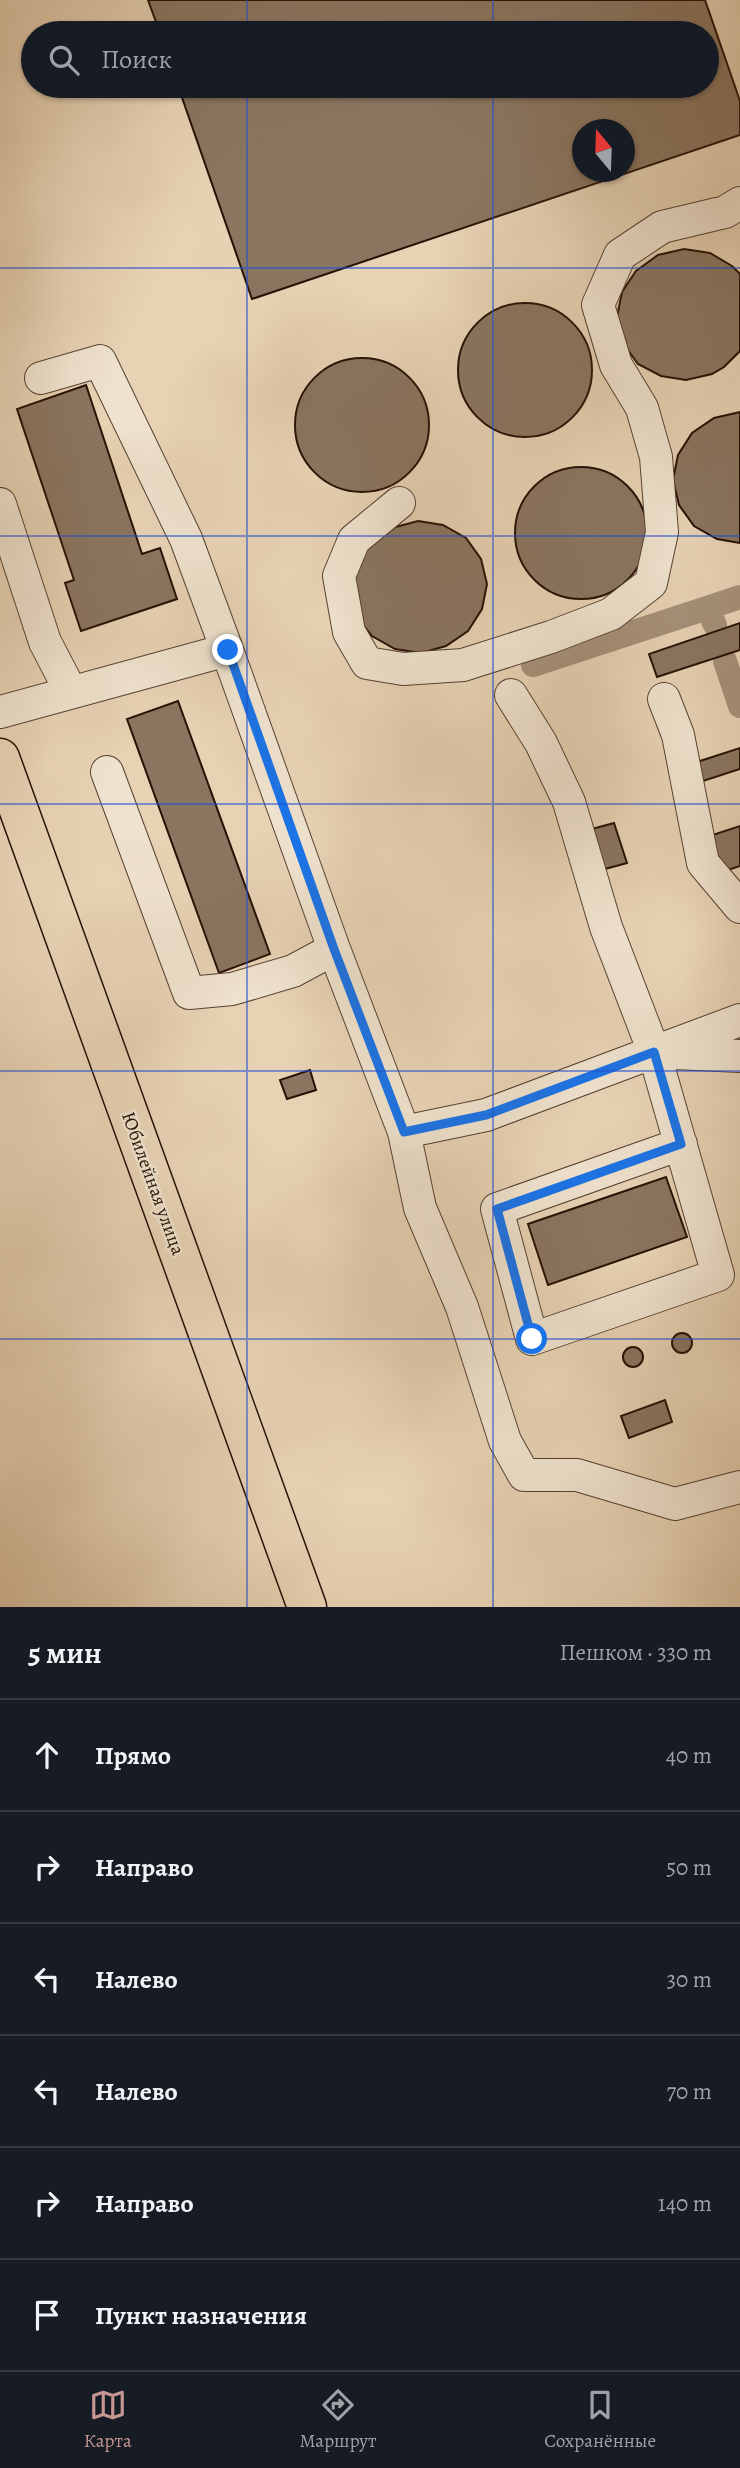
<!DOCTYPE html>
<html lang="ru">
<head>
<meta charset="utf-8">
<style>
	:root { --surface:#171b24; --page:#20242c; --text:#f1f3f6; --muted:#9ea1a6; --line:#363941; --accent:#c59692 }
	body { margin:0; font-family:Alegreya,serif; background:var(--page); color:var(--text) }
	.compass { position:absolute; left:572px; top:119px; width:63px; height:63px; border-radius:50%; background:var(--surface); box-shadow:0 2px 5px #0004; rotate:341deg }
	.stop { position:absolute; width:21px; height:21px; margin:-16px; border:5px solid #1a73e8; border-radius:50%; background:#fff }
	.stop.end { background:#1a73e8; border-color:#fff; box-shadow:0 2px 7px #0008 }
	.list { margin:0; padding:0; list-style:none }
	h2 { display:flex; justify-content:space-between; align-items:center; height:91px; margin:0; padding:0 28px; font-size:30px }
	h2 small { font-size:23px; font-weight:400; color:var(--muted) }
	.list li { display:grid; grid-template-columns:46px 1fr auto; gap:21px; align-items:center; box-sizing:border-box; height:112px; padding:0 28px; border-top:2px solid var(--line) }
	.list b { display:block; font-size:26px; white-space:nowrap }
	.list em { font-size:23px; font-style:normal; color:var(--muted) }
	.icon { flex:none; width:38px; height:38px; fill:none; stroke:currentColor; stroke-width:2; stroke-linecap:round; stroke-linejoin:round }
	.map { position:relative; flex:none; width:740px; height:1607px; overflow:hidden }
	.search { position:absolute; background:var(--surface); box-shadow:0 2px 5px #0004; left:21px; right:21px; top:21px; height:77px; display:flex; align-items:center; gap:18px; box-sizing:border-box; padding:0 24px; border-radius:38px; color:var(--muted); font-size:26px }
	.sheet { height:763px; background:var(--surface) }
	nav { display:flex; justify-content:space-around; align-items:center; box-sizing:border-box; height:98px; border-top:2px solid var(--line); background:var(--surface); font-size:19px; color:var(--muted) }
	nav a { display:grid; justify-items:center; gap:4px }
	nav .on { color:var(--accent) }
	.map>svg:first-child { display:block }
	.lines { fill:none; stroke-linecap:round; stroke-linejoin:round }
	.canal { stroke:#a59078; stroke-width:24 }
	.building { fill:#8a7560; stroke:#261105; stroke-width:2; fill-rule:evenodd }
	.minor-casing { stroke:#564131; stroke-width:34 }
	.major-casing { stroke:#261105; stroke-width:41 }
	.minor { stroke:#efe2ce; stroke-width:32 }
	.major { stroke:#e7d2b4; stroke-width:38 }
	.route { stroke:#1a73e8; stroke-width:9 }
	.grid { fill:none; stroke:#1d4ed8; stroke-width:2; stroke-opacity:0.55 }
	.labels { text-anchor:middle; stroke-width:5; stroke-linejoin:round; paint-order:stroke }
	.street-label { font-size:19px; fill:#261105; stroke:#efe2ce }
</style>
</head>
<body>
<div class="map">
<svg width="740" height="1607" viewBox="0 0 740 1607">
	<rect width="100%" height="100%" fill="#e7d2b4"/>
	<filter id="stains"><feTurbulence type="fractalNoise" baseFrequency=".00286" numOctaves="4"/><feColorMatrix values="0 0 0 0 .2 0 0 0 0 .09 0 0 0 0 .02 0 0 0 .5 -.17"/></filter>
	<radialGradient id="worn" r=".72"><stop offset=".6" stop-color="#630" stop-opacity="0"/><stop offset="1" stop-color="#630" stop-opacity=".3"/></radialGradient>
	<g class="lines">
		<path class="canal" d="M 707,608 L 740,597
			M 725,661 L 740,706
			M 533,665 L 707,608 L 715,625"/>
	</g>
	<path class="building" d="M 148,0 L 705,0 L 740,101 L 740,135 L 252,299 L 178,86 L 707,86 L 707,33 L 160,33 ZM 582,130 L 624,130 L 624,172 L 582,172 Z
		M 684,249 L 710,253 L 732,266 L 740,274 L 740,351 L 724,367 L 712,374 L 686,380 L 661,376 L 638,364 L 623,343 L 617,317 L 622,292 L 636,271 L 658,255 Z
		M458 370a67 67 0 1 1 134 0a67 67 0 1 1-134 0Z
		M295 425a67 67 0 1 1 134 0a67 67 0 1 1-134 0Z
		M 86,385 L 142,554 L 160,548 L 177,599 L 81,631 L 65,583 L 74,580 L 17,409 Z
		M 740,412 L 740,543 L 717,539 L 694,526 L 679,505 L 673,480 L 678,455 L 692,433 L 714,418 Z
		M515 533a66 66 0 1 1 132 0a66 66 0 1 1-132 0Z
		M 418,521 L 443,525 L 466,538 L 481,559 L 487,584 L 482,609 L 468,631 L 446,646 L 421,653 L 395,649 L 372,636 L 364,626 L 352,577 L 370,543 L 392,528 Z
		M 740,623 L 740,650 L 657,677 L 649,654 Z
		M 178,701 L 270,954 L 219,973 L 127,719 Z
		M 740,748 L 740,769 L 703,781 L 697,762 Z
		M 614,823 L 627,863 L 605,869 L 592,829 Z
		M 740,826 L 740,866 L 722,872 L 710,836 Z
		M 310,1070 L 316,1090 L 287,1099 L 280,1080 Z
		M 666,1177 L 687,1237 L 548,1285 L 528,1224 Z
		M672 1343a10 10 0 1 1 20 0a10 10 0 1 1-20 0Z
		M623 1357a10 10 0 1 1 20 0a10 10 0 1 1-20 0Z
		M 665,1400 L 672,1422 L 629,1438 L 621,1416 Z"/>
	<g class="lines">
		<g class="minor-casing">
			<path id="minor" d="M 41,378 L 100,361 L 186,539 L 227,650
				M 399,503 L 354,540 L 339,576 L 349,632 L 367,663 L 403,669 L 463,665 L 551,637 L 611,614 L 651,583 L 662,532 L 656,457 L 642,408 L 616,365 L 598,305 L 620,255 L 662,227 L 725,212 L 740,203
				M 0,504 L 45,642 L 71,692
				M 511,695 L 541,743 L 569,802 L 606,927 L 654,1052 L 718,1275 L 532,1339 L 497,1209 L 681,1144
				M 664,699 L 678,735 L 703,863 L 740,907
				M 0,712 L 227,650 L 334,949 L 404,1132 L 486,1115 L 654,1052 L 740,1056
				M 107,772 L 189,993 L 232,989 L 293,971 L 334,949
				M 665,1048 L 740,1020
				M 404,1132 L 420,1208 L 462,1307 L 505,1441 L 524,1475 L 577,1475 L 675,1504 L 740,1487"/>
		</g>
		<g class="major-casing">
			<path id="major" d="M 0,758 L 307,1607"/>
		</g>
		<use href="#minor" class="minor"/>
		<use href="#major" class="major"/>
	</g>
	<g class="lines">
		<path class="route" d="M 228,650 L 334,949 L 404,1132 L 486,1115 L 654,1052 L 681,1144 L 497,1209 L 532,1339"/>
	</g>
	<path class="grid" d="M 247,0 L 247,33M 493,0 L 493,33M 247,86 L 247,1607M 493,86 L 493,1607M 0,268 L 740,268M 0,536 L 740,536M 0,804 L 740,804M 0,1071 L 740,1071M 0,1339 L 740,1339"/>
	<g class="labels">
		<g class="street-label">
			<text transform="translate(154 1183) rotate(70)" y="7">Юбилейная улица</text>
		</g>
	</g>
	<rect width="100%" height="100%" filter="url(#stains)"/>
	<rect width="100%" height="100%" fill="url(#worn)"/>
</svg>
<svg class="compass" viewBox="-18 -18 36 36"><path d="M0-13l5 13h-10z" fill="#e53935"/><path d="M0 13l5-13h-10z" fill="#9ea1a6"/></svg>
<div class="stop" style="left:532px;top:1339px"></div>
<div class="stop end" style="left:228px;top:650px"></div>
<div class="search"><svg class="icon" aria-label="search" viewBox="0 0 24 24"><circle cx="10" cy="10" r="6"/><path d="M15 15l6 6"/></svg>Поиск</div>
</div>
<section class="sheet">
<h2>5 мин<small>Пешком · 330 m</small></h2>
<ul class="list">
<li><svg class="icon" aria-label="ahead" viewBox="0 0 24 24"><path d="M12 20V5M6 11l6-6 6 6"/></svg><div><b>Прямо</b></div><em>40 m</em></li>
<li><svg class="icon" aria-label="right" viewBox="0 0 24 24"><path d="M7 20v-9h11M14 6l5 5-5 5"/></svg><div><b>Направо</b></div><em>50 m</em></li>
<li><svg class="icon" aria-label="left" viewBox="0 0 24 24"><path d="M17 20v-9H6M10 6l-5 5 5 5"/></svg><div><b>Налево</b></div><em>30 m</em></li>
<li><svg class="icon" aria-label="left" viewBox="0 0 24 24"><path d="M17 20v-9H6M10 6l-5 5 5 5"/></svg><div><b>Налево</b></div><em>70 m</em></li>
<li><svg class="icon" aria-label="right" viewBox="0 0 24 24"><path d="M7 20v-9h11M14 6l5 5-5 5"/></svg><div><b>Направо</b></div><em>140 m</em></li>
<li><svg class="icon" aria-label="arrive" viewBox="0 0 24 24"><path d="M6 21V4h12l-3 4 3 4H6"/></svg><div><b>Пункт назначения</b></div></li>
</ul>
</section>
<nav>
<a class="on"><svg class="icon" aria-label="map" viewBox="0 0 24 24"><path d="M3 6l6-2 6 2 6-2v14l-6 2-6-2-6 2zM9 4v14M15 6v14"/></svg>Карта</a>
<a><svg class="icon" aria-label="directions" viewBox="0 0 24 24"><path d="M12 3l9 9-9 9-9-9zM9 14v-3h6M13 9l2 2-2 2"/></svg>Маршрут</a>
<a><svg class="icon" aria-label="saved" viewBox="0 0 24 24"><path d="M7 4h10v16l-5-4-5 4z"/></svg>Сохранённые</a>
</nav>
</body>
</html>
